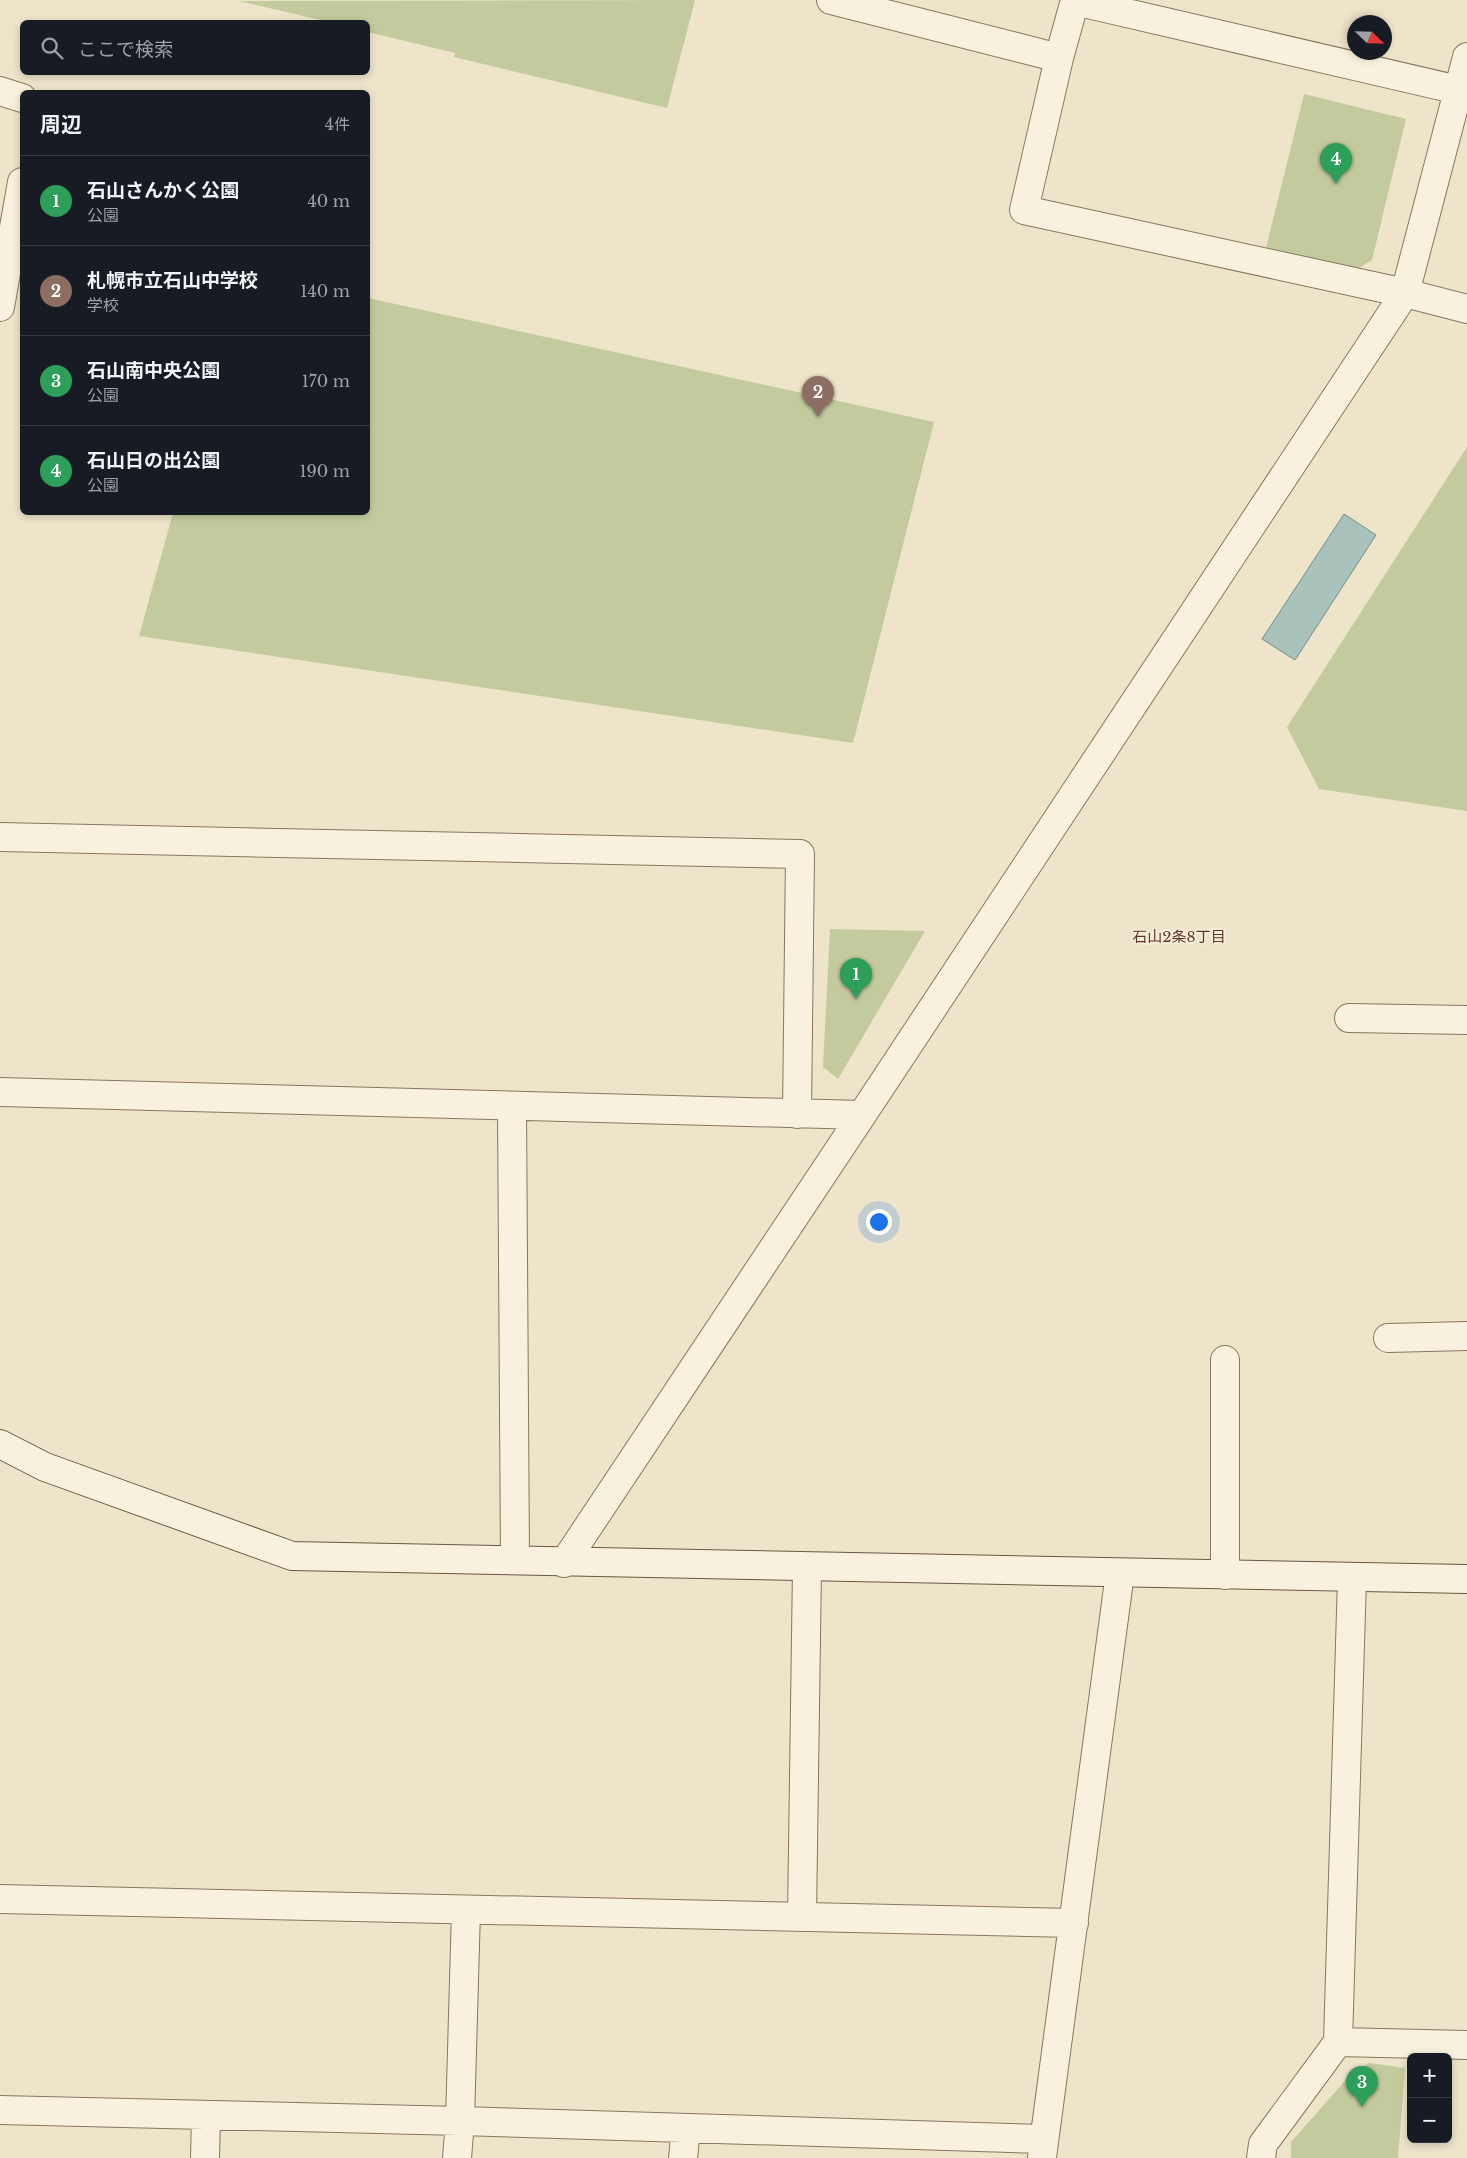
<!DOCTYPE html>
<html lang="ja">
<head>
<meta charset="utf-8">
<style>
	:root { --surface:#171b24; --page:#20242c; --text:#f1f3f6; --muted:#9ea1a6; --line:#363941; --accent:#c89e9e }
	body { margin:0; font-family:"Libre Baskerville","Noto Sans JP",serif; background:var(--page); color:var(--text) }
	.controls { position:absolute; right:15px; bottom:15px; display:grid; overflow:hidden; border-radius:8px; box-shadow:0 2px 8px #0003 }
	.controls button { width:45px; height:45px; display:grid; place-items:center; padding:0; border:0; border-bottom:1px solid var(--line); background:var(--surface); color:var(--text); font:25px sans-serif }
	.compass { position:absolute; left:1347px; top:15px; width:45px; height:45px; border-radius:50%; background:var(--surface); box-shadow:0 2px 8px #0003; rotate:113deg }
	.you { position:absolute; left:878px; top:1221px; width:18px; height:18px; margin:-12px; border:4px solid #fff; border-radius:50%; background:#1a73e8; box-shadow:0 0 0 8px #1a73e833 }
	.badge { display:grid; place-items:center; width:32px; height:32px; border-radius:50%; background:var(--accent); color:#fff; font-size:16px; font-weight:700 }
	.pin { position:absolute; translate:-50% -41px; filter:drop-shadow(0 1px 2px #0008) }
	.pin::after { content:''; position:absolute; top:26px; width:18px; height:15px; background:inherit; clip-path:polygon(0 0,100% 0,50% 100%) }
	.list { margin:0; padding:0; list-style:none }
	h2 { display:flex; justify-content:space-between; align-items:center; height:65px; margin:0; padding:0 20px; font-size:21px }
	h2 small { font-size:16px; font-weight:400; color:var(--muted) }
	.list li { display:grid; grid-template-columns:32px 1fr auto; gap:15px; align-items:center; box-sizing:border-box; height:90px; padding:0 20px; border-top:1px solid var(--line) }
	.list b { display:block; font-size:19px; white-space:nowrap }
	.list p { margin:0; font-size:16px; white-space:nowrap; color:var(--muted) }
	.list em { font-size:16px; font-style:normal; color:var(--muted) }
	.icon { flex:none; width:28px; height:28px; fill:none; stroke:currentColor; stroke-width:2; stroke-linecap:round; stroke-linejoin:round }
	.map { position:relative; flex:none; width:1467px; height:2158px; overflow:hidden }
	.search { position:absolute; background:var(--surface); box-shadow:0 2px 8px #0003; left:20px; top:20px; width:350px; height:55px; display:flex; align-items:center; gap:12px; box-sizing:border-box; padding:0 18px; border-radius:8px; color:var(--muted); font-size:19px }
	.panel { position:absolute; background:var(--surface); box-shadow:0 2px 8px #0003; left:20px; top:90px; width:350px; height:425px; border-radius:8px }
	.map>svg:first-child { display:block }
	.green { fill:#c3cb9e }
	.water { fill:#aac2bc; stroke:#71908a }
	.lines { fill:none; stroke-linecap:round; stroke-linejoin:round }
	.street-casing { stroke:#89775f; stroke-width:30 }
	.secondary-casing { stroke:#6b5942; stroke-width:30 }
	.street { stroke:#f8f1dd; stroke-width:28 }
	.secondary { stroke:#f8f1dd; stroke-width:28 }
	.labels { text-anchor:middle; stroke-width:4; stroke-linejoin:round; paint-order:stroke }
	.neighbourhood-label { font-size:15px; fill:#643423; stroke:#f4eed9 }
</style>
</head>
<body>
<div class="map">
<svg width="1467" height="2158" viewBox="0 0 1467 2158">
	<rect width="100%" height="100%" fill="#ede4ca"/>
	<path class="green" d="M 695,0 L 667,108 L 454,57 L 455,53 L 368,32 L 368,22 L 329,22 L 239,1 Z
		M 1304,94 L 1406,119 L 1372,260 L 1356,270 L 1266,248 Z
		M 368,298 L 934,422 L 853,743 L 139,636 L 173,513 L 368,512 Z
		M 1467,447 L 1467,811 L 1319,789 L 1287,727 Z
		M 830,929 L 925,931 L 838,1079 L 823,1067 Z
		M 1369,2063 L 1405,2068 L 1398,2158 L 1291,2158 L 1291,2142 L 1352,2073 Z"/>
	<path class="water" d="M 1344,514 L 1376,535 L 1295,660 L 1262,639 Z"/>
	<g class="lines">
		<g class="street-casing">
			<path id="street" d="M 831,0 L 1059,58
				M 1075,0 L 1059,58 L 1024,210 L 1405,293 L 1467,309
				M 1075,1 L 1467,92
				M 0,91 L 22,98
				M 0,307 L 22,182
				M 0,837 L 800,854 L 797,1114
				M 1349,1018 L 1467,1020
				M 0,1092 L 862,1115
				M 512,1107 L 515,1560
				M 1388,1338 L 1467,1336
				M 564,1563 L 862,1115 L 1405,293 L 1467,57
				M 1225,1575 L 1225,1360
				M 0,1899 L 1074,1923
				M 802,1917 L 807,1567
				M 1338,2042 L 1467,2045
				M 0,2110 L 460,2121 L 1044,2139
				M 1042,2157 L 1120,1573
				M 205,2158 L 206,2115
				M 457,2158 L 460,2121 L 466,1910
				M 683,2158 L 686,2129
				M 1261,2158 L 1263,2144 L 1338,2042 L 1352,1578"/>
		</g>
		<g class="secondary-casing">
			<path id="secondary" d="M 0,1444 L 45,1467 L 292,1556 L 1467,1579"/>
		</g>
		<use href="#street" class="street"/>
		<use href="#secondary" class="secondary"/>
	</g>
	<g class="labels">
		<g class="neighbourhood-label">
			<text x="1179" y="942">石山2条8丁目</text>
		</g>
	</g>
</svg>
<div class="controls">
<button>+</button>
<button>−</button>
</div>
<svg class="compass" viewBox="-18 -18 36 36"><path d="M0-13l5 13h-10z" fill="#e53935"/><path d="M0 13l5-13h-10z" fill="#9ea1a6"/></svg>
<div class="you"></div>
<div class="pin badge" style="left:856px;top:999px;background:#2e9e5b">1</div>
<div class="pin badge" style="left:818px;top:417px;background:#8d6e63">2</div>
<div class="pin badge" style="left:1362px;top:2107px;background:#2e9e5b">3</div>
<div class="pin badge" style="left:1336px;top:184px;background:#2e9e5b">4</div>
<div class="search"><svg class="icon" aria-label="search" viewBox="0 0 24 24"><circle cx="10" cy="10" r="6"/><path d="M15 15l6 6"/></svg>ここで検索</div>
<section class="panel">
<h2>周辺<small>4件</small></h2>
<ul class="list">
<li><span class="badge" style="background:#2e9e5b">1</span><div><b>石山さんかく公園</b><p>公園</p></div><em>40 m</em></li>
<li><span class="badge" style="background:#8d6e63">2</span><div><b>札幌市立石山中学校</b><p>学校</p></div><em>140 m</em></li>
<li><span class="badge" style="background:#2e9e5b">3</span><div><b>石山南中央公園</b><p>公園</p></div><em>170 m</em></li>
<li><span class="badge" style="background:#2e9e5b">4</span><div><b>石山日の出公園</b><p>公園</p></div><em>190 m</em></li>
</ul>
</section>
</div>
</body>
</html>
